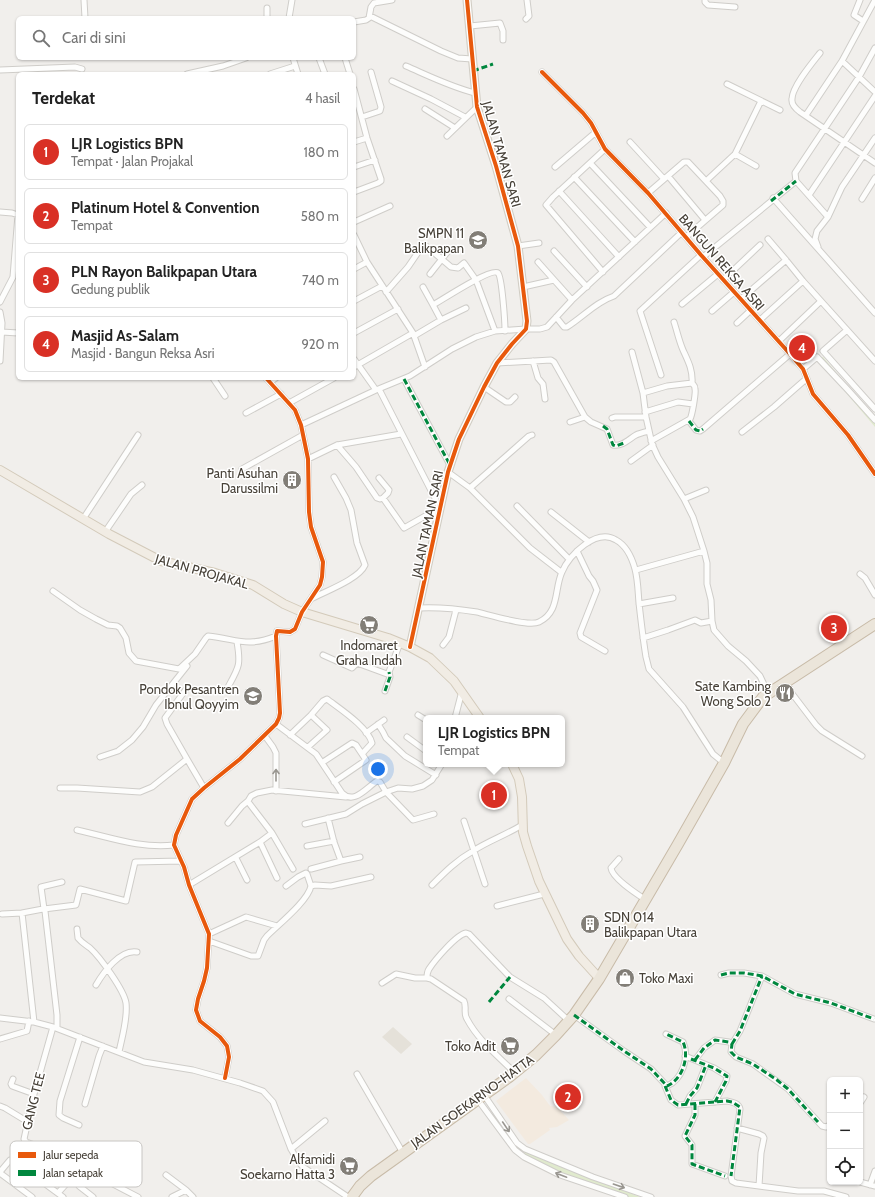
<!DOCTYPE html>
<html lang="id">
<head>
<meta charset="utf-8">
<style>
	:root { --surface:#fff; --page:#f2f2f2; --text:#222; --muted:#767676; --line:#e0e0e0; --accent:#d93025 }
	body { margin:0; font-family:Cabin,sans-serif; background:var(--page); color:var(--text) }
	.controls { position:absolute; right:12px; bottom:12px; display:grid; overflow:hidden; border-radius:6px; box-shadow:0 1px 3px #0004 }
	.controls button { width:36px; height:36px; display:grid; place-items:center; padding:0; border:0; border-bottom:1px solid var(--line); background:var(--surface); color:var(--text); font:20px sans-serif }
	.you { position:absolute; left:378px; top:769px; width:14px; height:14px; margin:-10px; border:3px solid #fff; border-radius:50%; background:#1a73e8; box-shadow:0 0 0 6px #1a73e833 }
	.badge { display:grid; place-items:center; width:26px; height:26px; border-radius:50%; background:var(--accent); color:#fff; font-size:13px; font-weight:700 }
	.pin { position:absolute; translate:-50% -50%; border:2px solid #fff; box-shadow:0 1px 4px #0006 }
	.popup { position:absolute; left:423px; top:715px; width:142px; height:52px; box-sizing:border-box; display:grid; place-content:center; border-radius:6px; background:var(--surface); filter:drop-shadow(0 1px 3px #0005); font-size:13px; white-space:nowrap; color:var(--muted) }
	.popup b { font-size:15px; color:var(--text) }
	.popup::after { content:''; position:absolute; left:50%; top:100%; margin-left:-8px; border:8px solid transparent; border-top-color:var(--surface) }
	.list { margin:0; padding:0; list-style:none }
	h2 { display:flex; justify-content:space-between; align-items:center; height:52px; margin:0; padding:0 16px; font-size:17px }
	h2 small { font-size:13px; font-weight:400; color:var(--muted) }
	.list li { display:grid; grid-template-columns:26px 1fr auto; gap:12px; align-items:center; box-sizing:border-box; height:56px; margin:0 8px 8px; padding:0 8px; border:1px solid var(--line); border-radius:6px }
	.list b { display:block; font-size:15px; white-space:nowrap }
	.list p { margin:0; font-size:13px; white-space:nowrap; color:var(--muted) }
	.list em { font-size:13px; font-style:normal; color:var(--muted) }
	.icon { flex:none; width:22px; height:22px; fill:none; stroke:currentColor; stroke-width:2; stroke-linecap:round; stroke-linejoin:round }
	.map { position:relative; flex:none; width:875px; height:1197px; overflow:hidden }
	.search { position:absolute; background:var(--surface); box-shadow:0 1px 3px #0004; left:16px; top:16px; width:340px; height:44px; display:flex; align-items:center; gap:10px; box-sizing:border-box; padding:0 14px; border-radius:6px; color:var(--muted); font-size:15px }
	.panel { position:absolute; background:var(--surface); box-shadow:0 1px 3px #0004; left:16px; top:72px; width:340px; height:308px; border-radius:6px }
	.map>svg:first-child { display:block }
	.residential { fill:#e5e1d9 }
	.commercial { fill:#f3eadf }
	.green { fill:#e0eacd }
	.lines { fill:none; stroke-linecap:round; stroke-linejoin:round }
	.street-casing { stroke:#cfcdc9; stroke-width:7 }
	.secondary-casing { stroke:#d0ccc3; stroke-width:9 }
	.primary-casing { stroke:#d3caba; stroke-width:10 }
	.highway-casing { stroke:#c8bba8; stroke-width:12 }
	.street { stroke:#fdfdfc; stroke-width:5 }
	.secondary { stroke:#f7f4ef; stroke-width:7 }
	.primary { stroke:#f1ece4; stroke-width:8 }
	.highway { stroke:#ebe5da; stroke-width:10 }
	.quiet { stroke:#00873e; stroke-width:3; stroke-dasharray:6 3; stroke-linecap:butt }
	.cycleway-casing { stroke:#fff; stroke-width:6 }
	.cycleway { stroke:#e8590c; stroke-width:4 }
	.oneway { stroke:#999690 }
	.labels { text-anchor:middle; stroke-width:3; stroke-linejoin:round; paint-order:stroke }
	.street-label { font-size:13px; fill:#474138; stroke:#fff }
	.poi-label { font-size:13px; fill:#474138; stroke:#fff; text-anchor:end }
	.key { fill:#fff; stroke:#c8c6c3; stroke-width:1 }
	.key-label { font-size:11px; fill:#474138 }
</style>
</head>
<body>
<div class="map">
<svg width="875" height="1197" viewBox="0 0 875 1197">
	<rect width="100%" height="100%" fill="#f1efec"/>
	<path class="residential" d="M 393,1027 L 412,1044 L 401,1054 L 382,1037 Z"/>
	<path class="commercial" d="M 526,1078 L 542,1095 L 550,1106 L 557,1107 L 569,1120 L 557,1127 L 549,1128 L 550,1130 L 530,1144 L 528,1144 L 496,1101 Z"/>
	<path class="green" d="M 823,357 L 875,418 L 875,427 L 825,368 L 819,358 Z
		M 523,1151 L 640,1197 L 625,1197 L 557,1172 L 530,1159 L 522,1153 Z"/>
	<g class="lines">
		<g class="street-casing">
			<path id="street" d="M 84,0 L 85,18
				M 705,0 L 705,2 L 708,5 L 735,7
				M 860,0 L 854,15 L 863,21
				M 370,16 L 441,51 L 458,58 L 472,59
				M 267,18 L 267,8
				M 289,18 L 292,0
				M 526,19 L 529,16 L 527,0
				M 354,22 L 366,20 L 369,18 L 371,7 L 374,3 L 392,0
				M 470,26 L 500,23 L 503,31 L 503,40
				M 820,53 C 812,63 792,87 792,99 C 791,105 796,109 800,112 L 875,163
				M 293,58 L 298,74
				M 319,58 L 325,74
				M 345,58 L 350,74
				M 842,61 L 875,92
				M 406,66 C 429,76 451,87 475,93
				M 0,70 L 75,67 L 82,69
				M 542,72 L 583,113 L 591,123 L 605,149 L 648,193 L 701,255 L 790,354 L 803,369 L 813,394 L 848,435 L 875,474
				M 187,74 L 223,66 L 246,58
				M 270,74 L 295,66
				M 392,81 L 431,99 L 465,117
				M 727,84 L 780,110
				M 354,89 L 367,138 L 381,179 L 381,181 L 378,183 L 354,192
				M 425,109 L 455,128
				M 806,115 L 842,61 L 875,0
				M 362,117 L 380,111 L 381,107 L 371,72
				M 447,136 L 477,107
				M 354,142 L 367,138
				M 630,142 L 664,179
				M 735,154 L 761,101
				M 590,163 L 650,227
				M 354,167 L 375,160
				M 555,167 L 596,132
				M 668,176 L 705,220
				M 574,177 L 635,242
				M 706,181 L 735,154 L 756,166
				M 559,191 L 619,257
				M 648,193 L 684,162 L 688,162 L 720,196 L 723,201 L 723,205 L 686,237
				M 809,195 L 875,96
				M 773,198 L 875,313
				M 862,199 L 875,178
				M 0,212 L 12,213 L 18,215 L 13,277 L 0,302
				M 828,217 L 796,181 L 795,173 L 859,77 L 875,48
				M 354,222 L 390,206
				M 354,235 L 367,262 L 413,333 L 425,367
				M 768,239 L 786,260
				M 518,246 L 539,243
				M 818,247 L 815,239 L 817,231 L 828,217 L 842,187 L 875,138
				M 554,251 L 587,287
				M 703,257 L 796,181
				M 538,262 L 572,300
				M 354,269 L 367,262
				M 603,272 L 546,205 L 553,197 L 605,149
				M 430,274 L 449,250
				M 723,280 L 760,245
				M 423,287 L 433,305 C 442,300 492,267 498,273 C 502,277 505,322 505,331
				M 523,287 L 554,280
				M 386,292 L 408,267 L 421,248 L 426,246 L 451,267 L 458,268 L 464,263 L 476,280 L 495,331
				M 741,299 L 786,260 L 803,281 L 875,361
				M 354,301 L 382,286
				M 682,304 L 718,274
				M 712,311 L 734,292
				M 0,312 L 2,323
				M 556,317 L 564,327 L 567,327 C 583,317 596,302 614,296 L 682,232
				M 441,320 L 466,308
				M 760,320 L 803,281
				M 674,322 C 677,331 679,341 683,350 C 688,361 693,370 692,383
				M 0,323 L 2,323 L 0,361
				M 737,323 L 751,310
				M 847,330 L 823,351 L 875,409
				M 2,332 L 18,333
				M 354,333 L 398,309
				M 414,336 L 441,320 L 433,305
				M 779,341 L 821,301
				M 632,352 L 643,393 L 646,417 L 652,444 L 658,457 L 684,499 L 693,517 L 704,551 L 707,563 L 707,584 L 711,600 L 712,621 L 714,630 L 728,646 L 746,661 L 760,676 L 768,693
				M 354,359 L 376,390
				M 533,361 L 538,378 L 543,384 L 545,399
				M 497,363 L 551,360 L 554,362 L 585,417 L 591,422 L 607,429 L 613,445 C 622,447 629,439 636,435 C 640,433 645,432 649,431
				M 354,367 L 413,333
				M 803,369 L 817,357 L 848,390 L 875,420
				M 661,375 L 640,311 L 701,255
				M 213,378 L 225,396
				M 404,379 L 450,465
				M 270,382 L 276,378
				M 484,387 L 506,402 L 510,402 L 515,397
				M 379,389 L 440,508
				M 643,393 L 667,386 L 692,383 C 694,386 695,385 695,389 C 696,393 692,416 690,419 L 651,441
				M 289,403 L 334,378
				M 645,412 L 678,402 L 693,404
				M 246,413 L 281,394
				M 612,418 L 615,417 L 646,417
				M 689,421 L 696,430 L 700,431 L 703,429 L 790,354
				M 570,422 L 585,417
				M 301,425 L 376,390 L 410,376 L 452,349 L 476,337 L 495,331 L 526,329 L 540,329 L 547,327 L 572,300 L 666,213
				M 742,432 L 774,407 L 806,379
				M 337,445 L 356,467 L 377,498 L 380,499 L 383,498 L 404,528 L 427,515 L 438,514
				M 308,459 L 337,445 L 401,434
				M 631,461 L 653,445
				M 242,469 L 303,435
				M 448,472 L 470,488 L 530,548 L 561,572
				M 379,478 L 389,490 L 388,493 L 383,498
				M 470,488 L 529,436 L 532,435
				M 684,499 L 706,490
				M 517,506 L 569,559
				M 551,512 L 589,542
				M 83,519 L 138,435
				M 105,532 L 131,494 L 142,485
				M 577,551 L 589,576 L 593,581 L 597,590 L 580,633 L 581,637 L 605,651
				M 636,570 L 704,551
				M 860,574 L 865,578 L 875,595
				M 53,591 L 80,610 L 96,619 L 108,625 L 117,626 L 120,628 L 126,638 L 129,653 L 136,661 L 179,669 L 195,654 L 206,638 L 208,636 C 237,639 247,648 276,636
				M 313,598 C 326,591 359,579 365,565 L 357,543 L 351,510 L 346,498 L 334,477
				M 639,604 L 673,598
				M 419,608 C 438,607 458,609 477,612 C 490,615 528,627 539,622 C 560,612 554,589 562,572 C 569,554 597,528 616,540 C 627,546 632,558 635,569 C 638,580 638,592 639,603 C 641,621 643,639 646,657 L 649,669 L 683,707 L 713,754 L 724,763
				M 643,638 L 668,630 L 695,620 L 701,623 L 712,621
				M 443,645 L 449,637 L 456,610
				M 323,655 L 352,668 L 357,663 L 387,674 L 389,672 L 400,643
				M 784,683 L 816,725 L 822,731 L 862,756
				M 228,687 C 239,667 241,665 237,642
				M 187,688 L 165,718 L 167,724 L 187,759
				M 385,691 L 390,677 L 389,672
				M 418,715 L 426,720
				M 455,718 L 462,691
				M 276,724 L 316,754 L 342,793 C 354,805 366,788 377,781 L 380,782 L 386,792 L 398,788 L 412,789 L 423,786 L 432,780 L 442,764
				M 378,724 L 383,732 L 386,738 L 405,756 L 436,775
				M 366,733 L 384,720
				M 290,735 L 311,715 L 323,701 L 327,699 C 340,709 368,727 372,743 L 362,754
				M 265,736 L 273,747 L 276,753 L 276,791
				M 407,737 L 426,751
				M 308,747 L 327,730 L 311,715
				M 100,757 L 118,751 L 132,740 L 143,727 L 156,705 L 187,666
				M 323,762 L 352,743 L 356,745 L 366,760 L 334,782
				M 60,788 L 77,788 L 140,792 L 152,787 L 187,759 L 204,788
				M 464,821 L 485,884
				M 228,823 L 242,806 L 248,801
				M 305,824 L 346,814 L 362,804 L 386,792 L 413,820 L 434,814
				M 77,830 C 109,837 141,849 174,845
				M 272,833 L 293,869
				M 260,842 L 277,878
				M 307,846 L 334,841
				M 236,858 L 247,880
				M 619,859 L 611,868 C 612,878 637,894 646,900
				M 341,861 L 360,857
				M 311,869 L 341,861 L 334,842 L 328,818
				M 62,882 L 41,887 L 44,909 L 76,905 L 80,889 L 126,901 L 135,862 L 181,861
				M 189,885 L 260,842 L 272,833 L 249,803 L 248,801 L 251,796 L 257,793 L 272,790 L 346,797
				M 432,885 C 445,872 457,860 473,851 C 488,841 506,835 522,825
				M 286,886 L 298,877 L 306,873 L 307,874 L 311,886
				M 497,906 L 544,894
				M 22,913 L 43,909 L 45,911 L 57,1015 L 57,1028
				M 2,914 L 22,913 L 34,1022
				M 77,929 L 78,938 C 82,943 86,945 90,948 C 100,957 124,990 126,1003 C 128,1018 122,1037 119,1052
				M 209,934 L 246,917 L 277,926
				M 209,941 L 251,956 L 258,956 L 264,940 L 267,936 C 279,924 308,901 311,886 L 315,885 L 331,886 L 371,877
				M 721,975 L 729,973 L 744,973 L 762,976 L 795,994 L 831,1003 L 874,1019
				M 382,983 L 396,974 L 415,978 L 427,978
				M 96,985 C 103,973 120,949 137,952
				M 509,999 L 556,1035
				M 574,1015 L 624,1051 L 651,1069 L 667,1086 C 682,1080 690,1057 683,1042 L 666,1034
				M 0,1018 L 34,1022 L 53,1027 L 144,1062 L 193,1070 L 240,1083 L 263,1091 L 273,1102 L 291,1149 L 298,1161 L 303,1167 L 348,1197
				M 53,1027 L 34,1094 L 24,1139 L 26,1142 L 84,1162 L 86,1165 L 86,1170 L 79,1186 L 93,1197
				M 0,1039 L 27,1031 L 29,1021
				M 732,1044 L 740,1031 L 762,976
				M 685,1056 L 714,1068 L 727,1076 L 726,1081 L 715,1102
				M 695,1060 L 704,1048 L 715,1040 L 729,1042 L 732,1044 L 731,1052 L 736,1057 L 753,1064 L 788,1089 L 822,1126 L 826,1127 L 830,1125
				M 514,1072 C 498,1056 478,1040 467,1019 C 463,1013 467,1007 464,1001 L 431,979 L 427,978 C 427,975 427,972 429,969 C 435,960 456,935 466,933 L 469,934 L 510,977 L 544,998 L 569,1021
				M 357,1074 L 403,1153
				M 225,1078 L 229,1057 L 227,1046 L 220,1037 L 200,1021 L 196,1010 L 198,999 L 204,981 L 207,968 L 209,934 L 189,885 L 184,867 L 174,845 L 176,835 L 192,799 L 204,788 L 240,759 L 276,724 L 279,718 L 280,713 L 276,636 L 277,631 L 290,632 L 295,629 L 302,612 L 320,585 L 322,577 L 323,562 L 311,527 L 309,512 L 308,459 L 301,425 L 295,410 L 266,378
				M 13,1079 L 11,1084 L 12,1086 L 34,1094
				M 665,1086 L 671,1100 L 678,1105 L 727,1101 C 732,1102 739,1103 740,1109 L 731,1176 L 732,1181 L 736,1183 L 759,1186
				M 484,1095 L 517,1143 L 525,1149 L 593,1177 L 651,1197
				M 478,1100 L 515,1150 L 524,1157 L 560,1175 L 625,1197
				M 860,1103 L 864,1097
				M 85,1104 L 99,1056 L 103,1046
				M 686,1104 L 690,1096 L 697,1088 L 706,1065
				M 695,1104 L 695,1115 L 685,1136 L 692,1145 L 692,1164 L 725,1176
				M 0,1106 L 5,1108 L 28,1122
				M 79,1125 L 63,1118 L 59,1115 L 60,1101 L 80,1037
				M 737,1128 L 759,1134 L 763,1136 L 764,1138 L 761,1153 L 759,1186 L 798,1191 L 824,1191 L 846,1197
				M 291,1149 L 325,1121
				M 86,1170 L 138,1197
				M 0,1172 L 10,1160 L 14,1161 L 63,1197
				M 0,1173 L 32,1197
				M 166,1175 L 186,1190
				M 860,1182 L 875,1186
				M 870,1185 L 875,1171
				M 58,1193 L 67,1183
				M 172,1197 L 186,1190 L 193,1197"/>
		</g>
		<g class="secondary-casing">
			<path id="secondary" d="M 410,647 L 448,472 L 459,439 L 484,387 L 497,363 L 512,344 L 526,329 L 527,321 L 518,246 L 496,166 L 477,107 L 467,0"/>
		</g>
		<g class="primary-casing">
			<path id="primary" d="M 0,470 L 109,534 L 161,561 L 215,573 L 253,585 L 284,604 L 302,612 L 388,638 L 410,647 L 430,658 L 454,681 L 480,718
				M 512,764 L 519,779 L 522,797 L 523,832 L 527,846 L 539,881 L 567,939 L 579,956 L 599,978"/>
		</g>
		<g class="highway-casing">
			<path id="highway" d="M 352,1197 L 360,1186 L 371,1176 L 509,1077 L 536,1055 L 556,1035 L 574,1015 L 599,979 L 678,844 L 724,763 L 743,724 L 763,697 L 875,624"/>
		</g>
		<use href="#street" class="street"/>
		<use href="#secondary" class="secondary"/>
		<use href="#primary" class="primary"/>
		<use href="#highway" class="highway"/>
		<path class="quiet" d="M 473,71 L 493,64
			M 771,201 L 796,181
			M 404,379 L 450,465
			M 689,421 L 696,430 L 700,431 L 703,429
			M 603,426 L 607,429 L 613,445 L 616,446 L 624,443
			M 385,691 L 390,677 L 389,672
			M 721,975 L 729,973 L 744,973 L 762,976 L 795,994 L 831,1003 L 874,1019
			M 489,1002 L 510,977
			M 574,1015 L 624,1051 L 651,1069 L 667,1086 C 682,1080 690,1057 683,1042 L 666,1034
			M 732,1044 L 740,1031 L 762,976
			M 691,1059 L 714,1068 L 727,1076 L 726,1081 L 715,1102
			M 695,1060 L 704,1048 L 715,1040 L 729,1042 L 732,1044 L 731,1052 L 736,1057 L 753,1064 L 777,1080 L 788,1089 L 818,1122
			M 665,1086 L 671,1100 L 678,1105 L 727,1101 L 732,1102 L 740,1107 L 731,1176
			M 686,1104 L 690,1096 L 697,1088 L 706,1065
			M 695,1104 L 695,1115 L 685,1136 L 692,1145 L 692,1164 L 725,1176"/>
		<g class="cycleway-casing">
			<path id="cycleway" d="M 542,72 L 583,113 L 591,123 L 605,149 L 648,193 L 701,255 L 790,354 L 803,369 L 813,394 L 848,435 L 875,474
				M 410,647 L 448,472 L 459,439 L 484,387 L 497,363 L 512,344 L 526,329 L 527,321 L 518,246 L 496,166 L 477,107 L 467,0
				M 225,1078 L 229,1057 L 227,1046 L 220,1037 L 200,1021 L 196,1010 L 198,999 L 204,981 L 207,968 L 209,934 L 189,885 L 184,867 L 174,845 L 176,835 L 192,799 L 204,788 L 240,759 L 276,724 L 279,718 L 280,713 L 276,636 L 277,631 L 290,632 L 295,629 L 302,612 L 320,585 L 322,577 L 323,562 L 311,527 L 309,512 L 308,459 L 301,425 L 295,410 L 266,378"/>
		</g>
		<use href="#cycleway" class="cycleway"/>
	</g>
	<defs><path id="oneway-shaft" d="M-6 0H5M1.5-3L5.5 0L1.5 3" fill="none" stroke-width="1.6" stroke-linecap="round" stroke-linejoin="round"/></defs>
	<g class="oneway">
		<use href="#oneway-shaft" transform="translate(276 775) rotate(-90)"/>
		<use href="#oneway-shaft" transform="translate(506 1127) rotate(56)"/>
		<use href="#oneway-shaft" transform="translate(561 1175) rotate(-159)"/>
		<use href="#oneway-shaft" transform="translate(619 1186) rotate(19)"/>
	</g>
	<defs>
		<g id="school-disc" transform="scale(1)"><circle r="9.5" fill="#827e77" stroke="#fff"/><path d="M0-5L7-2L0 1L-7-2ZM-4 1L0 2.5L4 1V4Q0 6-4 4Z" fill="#fff"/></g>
		<g id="building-disc" transform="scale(1)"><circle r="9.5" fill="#827e77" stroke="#fff"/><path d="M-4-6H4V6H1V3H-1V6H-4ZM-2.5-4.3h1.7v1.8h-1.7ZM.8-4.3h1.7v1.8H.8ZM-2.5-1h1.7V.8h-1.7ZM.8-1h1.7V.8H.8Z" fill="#fff"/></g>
		<g id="supermarket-disc" transform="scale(1)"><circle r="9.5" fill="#827e77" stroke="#fff"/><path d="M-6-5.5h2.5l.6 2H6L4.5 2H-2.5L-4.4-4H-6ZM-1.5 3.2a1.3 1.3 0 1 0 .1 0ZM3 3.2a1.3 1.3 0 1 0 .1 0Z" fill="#fff"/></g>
		<g id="restaurant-disc" transform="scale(1)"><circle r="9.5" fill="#827e77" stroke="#fff"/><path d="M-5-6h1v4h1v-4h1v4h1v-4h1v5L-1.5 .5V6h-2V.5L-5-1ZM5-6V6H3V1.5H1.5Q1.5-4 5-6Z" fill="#fff"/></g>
		<g id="shop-disc" transform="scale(1)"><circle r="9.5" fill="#827e77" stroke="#fff"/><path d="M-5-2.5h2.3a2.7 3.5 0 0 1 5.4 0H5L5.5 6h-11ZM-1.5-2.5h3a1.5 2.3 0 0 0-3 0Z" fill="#fff"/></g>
	</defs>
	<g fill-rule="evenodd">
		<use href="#school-disc" x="478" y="240"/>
		<use href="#building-disc" x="292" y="480"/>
		<use href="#supermarket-disc" x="369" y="625"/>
		<use href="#restaurant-disc" x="785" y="693"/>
		<use href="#school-disc" x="253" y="696"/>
		<use href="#building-disc" x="590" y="924"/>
		<use href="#shop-disc" x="625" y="978"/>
		<use href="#supermarket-disc" x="510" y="1046"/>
		<use href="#supermarket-disc" x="349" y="1166"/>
	</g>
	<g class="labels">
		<g class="street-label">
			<text transform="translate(502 154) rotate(74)" y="5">JALAN TAMAN SARI</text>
			<text transform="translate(722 262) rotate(49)" y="5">BANGUN REKSA ASRI</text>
			<text transform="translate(427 524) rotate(-78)" y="5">JALAN TAMAN SARI</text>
			<text transform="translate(202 571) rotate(16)" y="5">JALAN PROJAKAL</text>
			<text transform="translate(33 1101) rotate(-76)" y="5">GANG TEE</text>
			<text transform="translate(472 1101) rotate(-36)" y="5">JALAN SOEKARNO-HATTA</text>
		</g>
		<g class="poi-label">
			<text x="464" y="238">SMPN 11<tspan x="464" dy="15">Balikpapan</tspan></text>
			<text x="278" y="478">Panti Asuhan<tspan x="278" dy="15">Darussilmi</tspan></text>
			<text x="369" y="650" text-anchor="middle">Indomaret<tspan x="369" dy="15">Graha Indah</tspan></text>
			<text x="771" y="691">Sate Kambing<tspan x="771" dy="15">Wong Solo 2</tspan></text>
			<text x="239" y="694">Pondok Pesantren<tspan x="239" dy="15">Ibnul Qoyyim</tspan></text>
			<text x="604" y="922" text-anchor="start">SDN 014<tspan x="604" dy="15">Balikpapan Utara</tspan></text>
			<text x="639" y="983" text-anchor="start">Toko Maxi</text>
			<text x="496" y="1051">Toko Adit</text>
			<text x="335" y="1164">Alfamidi<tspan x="335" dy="15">Soekarno Hatta 3</tspan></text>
		</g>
	</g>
	<rect x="10" y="1141" width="132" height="46" rx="6" class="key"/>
	<rect x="18" y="1152" width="18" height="6" fill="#e8590c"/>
	<rect x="18" y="1170" width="18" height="6" fill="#00873e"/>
	<g class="key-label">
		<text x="43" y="1159">Jalur sepeda</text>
		<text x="43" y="1177">Jalan setapak</text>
	</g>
</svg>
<div class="controls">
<button>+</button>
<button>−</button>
<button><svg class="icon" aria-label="locate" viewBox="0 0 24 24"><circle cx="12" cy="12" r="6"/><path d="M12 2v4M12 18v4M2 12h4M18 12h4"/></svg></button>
</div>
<div class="you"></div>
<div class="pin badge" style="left:494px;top:795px">1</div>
<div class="popup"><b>LJR Logistics BPN</b>Tempat</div>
<div class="pin badge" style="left:568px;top:1097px">2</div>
<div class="pin badge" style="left:834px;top:628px">3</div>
<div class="pin badge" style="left:802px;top:348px">4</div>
<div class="search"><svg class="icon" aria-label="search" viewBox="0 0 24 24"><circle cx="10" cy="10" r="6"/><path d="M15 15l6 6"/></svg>Cari di sini</div>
<section class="panel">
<h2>Terdekat<small>4 hasil</small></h2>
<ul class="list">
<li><span class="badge">1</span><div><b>LJR Logistics BPN</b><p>Tempat · Jalan Projakal</p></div><em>180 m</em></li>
<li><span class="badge">2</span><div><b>Platinum Hotel &amp; Convention</b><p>Tempat</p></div><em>580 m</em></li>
<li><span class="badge">3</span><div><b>PLN Rayon Balikpapan Utara</b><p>Gedung publik</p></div><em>740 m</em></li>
<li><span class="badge">4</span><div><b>Masjid As-Salam</b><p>Masjid · Bangun Reksa Asri</p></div><em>920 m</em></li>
</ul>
</section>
</div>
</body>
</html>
